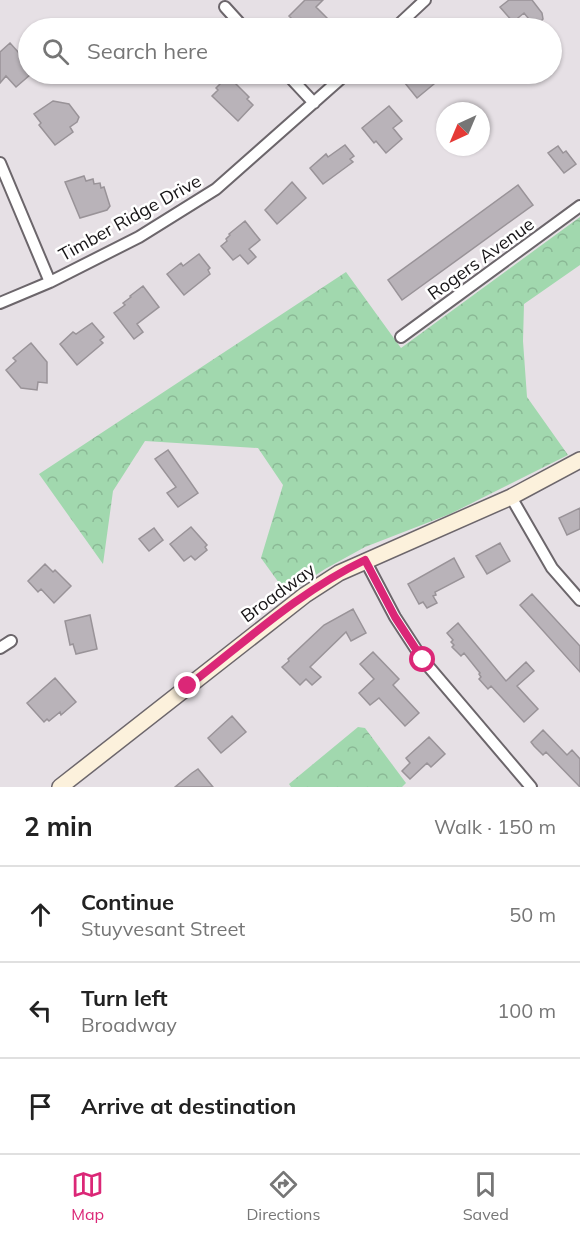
<!DOCTYPE html>
<html lang="en">
<head>
<meta charset="utf-8">
<style>
	:root { --surface:#fff; --page:#f6f6f6; --text:#222; --muted:#767676; --line:#e0e0e0; --accent:#db2777 }
	body { margin:0; font-family:Mulish,sans-serif; background:var(--page); color:var(--text) }
	.compass { position:absolute; left:436px; top:102px; width:54px; height:54px; border-radius:50%; background:var(--surface); box-shadow:0 2px 4px #0004; rotate:224deg }
	.stop { position:absolute; width:18px; height:18px; margin:-14px; border:4px solid #db2777; border-radius:50%; background:#fff }
	.stop.end { background:#db2777; border-color:#fff; box-shadow:0 2px 6px #0008 }
	.list { margin:0; padding:0; list-style:none }
	h2 { display:flex; justify-content:space-between; align-items:center; height:78px; margin:0; padding:0 24px; font-size:26px }
	h2 small { font-size:20px; font-weight:400; color:var(--muted) }
	.list li { display:grid; grid-template-columns:39px 1fr auto; gap:18px; align-items:center; box-sizing:border-box; height:96px; padding:0 24px; border-top:2px solid var(--line) }
	.list b { display:block; font-size:22px; white-space:nowrap }
	.list p { margin:0; font-size:20px; white-space:nowrap; color:var(--muted) }
	.list em { font-size:20px; font-style:normal; color:var(--muted) }
	.icon { flex:none; width:33px; height:33px; fill:none; stroke:currentColor; stroke-width:2; stroke-linecap:round; stroke-linejoin:round }
	.map { position:relative; flex:none; width:580px; height:787px; overflow:hidden }
	.search { position:absolute; background:var(--surface); box-shadow:0 2px 4px #0004; left:18px; right:18px; top:18px; height:66px; display:flex; align-items:center; gap:15px; box-sizing:border-box; padding:0 21px; border-radius:33px; color:var(--muted); font-size:22px }
	.sheet { height:366px; background:var(--surface) }
	nav { display:flex; justify-content:space-around; align-items:center; box-sizing:border-box; height:84px; border-top:2px solid var(--line); background:var(--surface); font-size:16px; color:var(--muted) }
	nav a { display:grid; justify-items:center; gap:3px }
	nav .on { color:var(--accent) }
	.map>svg:first-child { display:block }
	.forest { fill:url(#forest-crowns) }
	.building { fill:#b9b3b9; stroke:#999398; stroke-width:1.5 }
	.lines { fill:none; stroke-linecap:round; stroke-linejoin:round }
	.minor-casing { stroke:#6c666b; stroke-width:14 }
	.secondary-casing { stroke:#6c666b; stroke-width:18 }
	.minor { stroke:#fff; stroke-width:10 }
	.secondary { stroke:#fcf1dc; stroke-width:15 }
	.route { stroke:#db2777; stroke-width:8 }
	.labels { text-anchor:middle; stroke-width:5; stroke-linejoin:round; paint-order:stroke }
	.street-label { font-size:18px; fill:#161416; stroke:#fff }
</style>
</head>
<body>
<div class="map">
<svg width="580" height="787" viewBox="0 0 580 787">
	<defs>
		<pattern id="forest-crowns" width="20" height="18" patternUnits="userSpaceOnUse" patternTransform="scale(1.5)"><rect width="20" height="18" fill="#a1d8ae"/><path d="M2 6a3 3 0 1 1 6 0M12 15a3 3 0 1 1 6 0" fill="none" stroke="#8ab895"/></pattern>
	</defs>
	<rect width="100%" height="100%" fill="#e6e0e5"/>
	<path class="forest" d="M 580,217 L 580,265 L 524,304 L 523,341 L 527,397 L 568,455 L 450,514 L 365,547 L 325,569 L 287,594 L 261,558 L 283,485 L 258,448 L 145,441 L 113,491 L 103,564 L 39,474 L 346,272 L 401,348 Z
		M 358,727 L 365,728 L 406,783 L 402,787 L 291,787 L 289,784 Z"/>
	<path class="building" d="M 305,0 L 323,0 L 316,7 L 337,28 L 301,28 L 289,16 Z
		M 509,0 L 532,0 L 542,13 L 543,19 L 538,24 L 533,24 L 524,13 L 513,22 L 500,7 Z
		M 10,43 L 28,63 L 28,74 L 31,74 L 16,87 L 6,76 L 0,83 L 0,52 Z
		M 416,74 L 446,74 L 417,98 L 405,83 Z
		M 228,76 L 249,97 L 247,99 L 253,105 L 238,121 L 212,96 L 218,90 L 216,88 Z
		M 53,101 L 69,104 L 79,117 L 77,122 L 70,127 L 73,132 L 55,145 L 39,125 L 41,123 L 34,114 Z
		M 389,106 L 402,121 L 393,128 L 402,139 L 386,153 L 376,141 L 374,143 L 362,128 Z
		M 345,145 L 354,156 L 350,159 L 353,162 L 323,184 L 310,168 L 326,154 L 328,157 Z
		M 558,146 L 563,153 L 566,151 L 576,164 L 564,173 L 548,153 Z
		M 84,176 L 86,181 L 93,179 L 94,184 L 100,183 L 101,188 L 104,187 L 110,206 L 107,210 L 80,218 L 65,182 Z
		M 292,182 L 306,198 L 277,224 L 265,210 Z
		M 518,185 L 533,205 L 402,300 L 388,280 Z
		M 245,221 L 260,240 L 249,249 L 256,257 L 248,264 L 240,255 L 233,260 L 221,246 L 227,241 L 226,239 L 230,235 L 229,234 Z
		M 199,254 L 210,268 L 208,270 L 210,274 L 184,295 L 167,274 L 181,263 L 183,266 Z
		M 143,286 L 159,307 L 137,324 L 143,332 L 134,339 L 114,313 L 125,305 L 123,303 L 131,297 L 130,296 Z
		M 92,323 L 104,337 L 100,340 L 103,343 L 77,365 L 60,344 L 73,332 L 76,334 Z
		M 31,343 L 47,362 L 47,383 L 38,382 L 37,390 L 21,388 L 6,370 L 16,361 L 13,358 Z
		M 168,450 L 198,493 L 178,507 L 167,493 L 176,487 L 155,459 Z
		M 580,508 L 580,529 L 567,535 L 559,518 Z
		M 191,527 L 207,545 L 205,547 L 207,550 L 195,560 L 191,556 L 184,561 L 170,544 Z
		M 154,528 L 163,540 L 149,551 L 139,539 Z
		M 500,543 L 510,561 L 487,574 L 476,556 Z
		M 454,558 L 464,577 L 435,592 L 436,595 L 433,596 L 437,603 L 427,608 L 423,602 L 419,604 L 408,584 Z
		M 45,564 L 53,572 L 55,570 L 71,586 L 54,603 L 41,589 L 38,592 L 28,581 Z
		M 532,594 L 580,646 L 580,672 L 520,605 Z
		M 353,609 L 366,633 L 351,641 L 346,632 L 310,667 L 321,677 L 312,685 L 306,679 L 300,685 L 282,667 L 289,661 L 288,659 L 324,625 Z
		M 90,615 L 97,649 L 76,654 L 73,644 L 70,645 L 65,621 Z
		M 458,623 L 506,681 L 526,662 L 534,671 L 517,686 L 538,709 L 524,722 L 491,686 L 488,689 L 479,679 L 481,677 L 479,674 L 480,673 L 464,653 L 461,656 L 452,647 L 454,645 L 451,642 L 453,640 L 447,633 Z
		M 373,652 L 399,679 L 393,685 L 419,713 L 405,726 L 379,698 L 370,705 L 359,693 L 374,679 L 360,664 Z
		M 55,678 L 76,702 L 61,715 L 60,712 L 49,721 L 47,719 L 44,722 L 27,703 Z
		M 232,716 L 246,732 L 221,753 L 208,738 Z
		M 543,730 L 567,755 L 572,750 L 580,759 L 580,787 L 546,752 L 543,755 L 534,746 L 531,742 Z
		M 429,737 L 445,754 L 431,767 L 427,763 L 410,779 L 402,771 L 410,763 L 406,758 Z
		M 198,769 L 213,787 L 175,787 L 192,773 Z"/>
	<g class="lines">
		<g class="minor-casing">
			<path id="minor" d="M 225,7 L 244,28
				M 395,28 L 425,0
				M 287,74 L 314,103
				M 0,163 L 50,282
				M 0,303 L 50,282 L 139,237 L 216,189 L 346,74
				M 401,337 L 580,206
				M 511,497 L 552,568 L 580,600
				M 365,560 L 395,617 L 423,660 L 531,787
				M 0,648 L 11,641"/>
		</g>
		<g class="secondary-casing">
			<path id="secondary" d="M 60,787 L 305,595 L 339,573 L 511,497 L 580,460"/>
		</g>
		<use href="#minor" class="minor"/>
		<use href="#secondary" class="secondary"/>
	</g>
	<g class="lines">
		<path class="route" d="M 188,686 C 245,642 300,591 365,560 L 395,617 L 423,660"/>
	</g>
	<g class="labels">
		<g class="street-label">
			<text transform="translate(130 218) rotate(-29)" y="6">Timber Ridge Drive</text>
			<text transform="translate(481 259) rotate(-36)" y="6">Rogers Avenue</text>
			<text transform="translate(278 593) rotate(-36)" y="6">Broadway</text>
		</g>
	</g>
</svg>
<svg class="compass" viewBox="-18 -18 36 36"><path d="M0-13l5 13h-10z" fill="#e53935"/><path d="M0 13l5-13h-10z" fill="#767676"/></svg>
<div class="stop" style="left:423px;top:660px"></div>
<div class="stop end" style="left:188px;top:686px"></div>
<div class="search"><svg class="icon" aria-label="search" viewBox="0 0 24 24"><circle cx="10" cy="10" r="6"/><path d="M15 15l6 6"/></svg>Search here</div>
</div>
<section class="sheet">
<h2>2 min<small>Walk · 150 m</small></h2>
<ul class="list">
<li><svg class="icon" aria-label="ahead" viewBox="0 0 24 24"><path d="M12 20V5M6 11l6-6 6 6"/></svg><div><b>Continue</b><p>Stuyvesant Street</p></div><em>50 m</em></li>
<li><svg class="icon" aria-label="left" viewBox="0 0 24 24"><path d="M17 20v-9H6M10 6l-5 5 5 5"/></svg><div><b>Turn left</b><p>Broadway</p></div><em>100 m</em></li>
<li><svg class="icon" aria-label="arrive" viewBox="0 0 24 24"><path d="M6 21V4h12l-3 4 3 4H6"/></svg><div><b>Arrive at destination</b></div></li>
</ul>
</section>
<nav>
<a class="on"><svg class="icon" aria-label="map" viewBox="0 0 24 24"><path d="M3 6l6-2 6 2 6-2v14l-6 2-6-2-6 2zM9 4v14M15 6v14"/></svg>Map</a>
<a><svg class="icon" aria-label="directions" viewBox="0 0 24 24"><path d="M12 3l9 9-9 9-9-9zM9 14v-3h6M13 9l2 2-2 2"/></svg>Directions</a>
<a><svg class="icon" aria-label="saved" viewBox="0 0 24 24"><path d="M7 4h10v16l-5-4-5 4z"/></svg>Saved</a>
</nav>
</body>
</html>
